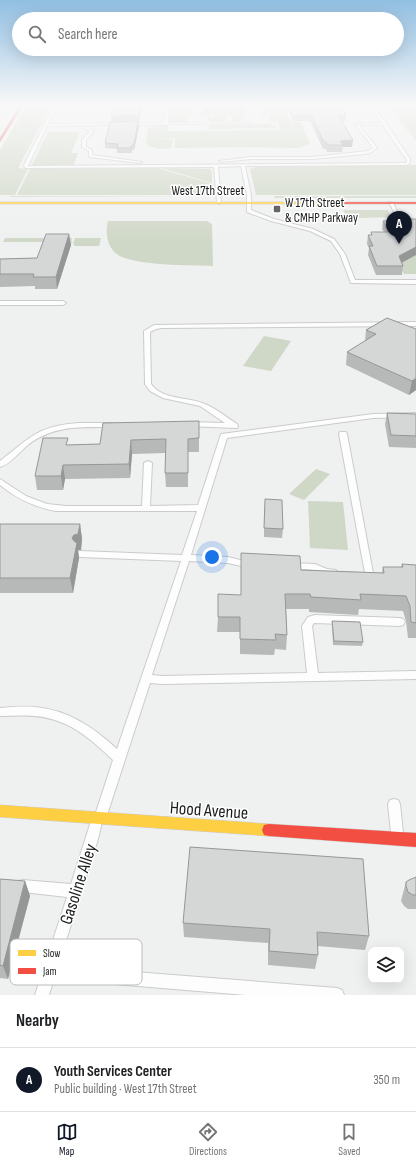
<!DOCTYPE html>
<html lang="en">
<head>
<meta charset="utf-8">
<style>
	:root { --surface:#fff; --page:#f2f2f2; --text:#202124; --muted:#757577; --line:#e0e0e0; --accent:#111827 }
	body { margin:0; font-family:"Sofia Sans Condensed",sans-serif; background:var(--page); color:var(--text) }
	.controls { position:absolute; right:12px; bottom:12px; display:grid; overflow:hidden; border-radius:8px; box-shadow:0 4px 16px #0002 }
	.controls button { width:36px; height:36px; display:grid; place-items:center; padding:0; border:0; border-bottom:1px solid var(--line); background:var(--surface); color:var(--text); font:20px sans-serif }
	.you { position:absolute; left:212px; top:557px; width:14px; height:14px; margin:-10px; border:3px solid #fff; border-radius:50%; background:#1a73e8; box-shadow:0 0 0 6px #1a73e833 }
	.badge { display:grid; place-items:center; width:26px; height:26px; border-radius:50%; background:var(--accent); color:#fff; font-size:13px; font-weight:700 }
	.pin { position:absolute; translate:-50% -33px; filter:drop-shadow(0 1px 2px #0008) }
	.pin::after { content:''; position:absolute; top:21px; width:14px; height:12px; background:inherit; clip-path:polygon(0 0,100% 0,50% 100%) }
	.list { margin:0; padding:0; list-style:none }
	h2 { display:flex; justify-content:space-between; align-items:center; height:52px; margin:0; padding:0 16px; font-size:17px }
	h2 small { font-size:13px; font-weight:400; color:var(--muted) }
	.list li { display:grid; grid-template-columns:26px 1fr auto; gap:12px; align-items:center; box-sizing:border-box; height:64px; padding:0 16px; border-top:1px solid var(--line) }
	.list b { display:block; font-size:15px; white-space:nowrap }
	.list p { margin:0; font-size:13px; white-space:nowrap; color:var(--muted) }
	.list em { font-size:13px; font-style:normal; color:var(--muted) }
	.icon { flex:none; width:22px; height:22px; fill:none; stroke:currentColor; stroke-width:2; stroke-linecap:round; stroke-linejoin:round }
	.map { position:relative; flex:none; width:416px; height:995px; overflow:hidden }
	.search { position:absolute; background:var(--surface); box-shadow:0 4px 16px #0002; left:12px; right:12px; top:12px; height:44px; display:flex; align-items:center; gap:10px; box-sizing:border-box; padding:0 14px; border-radius:22px; color:var(--muted); font-size:15px }
	.sheet { height:116px; background:var(--surface) }
	nav { display:flex; justify-content:space-around; align-items:center; box-sizing:border-box; height:56px; border-top:1px solid var(--line); background:var(--surface); font-size:11px; color:var(--muted) }
	nav a { display:grid; justify-items:center; gap:2px }
	nav .on { color:var(--accent) }
	.map>svg:first-child { display:block }
	.green { fill:#cfd7c6 }
	.lines { fill:none; stroke-linecap:round; stroke-linejoin:round }
	.lane-casing { stroke:#cbcbcc; stroke-width:2 }
	.slow-casing { stroke:#cbcbcc; stroke-width:1 }
	.jam-casing { stroke:#cbcbcc; stroke-width:1 }
	.lane { fill:#fdfdfd; fill-rule:evenodd }
	.slow { fill:#ffcf43; fill-rule:evenodd }
	.jam { fill:#f24e42; fill-rule:evenodd }
	.wall { fill:#b7b8b8 }
	.shaded-wall { fill:#959696 }
	.building { fill:#d5d6d6; stroke:#959696 }
	.poi-dot { fill:#656666; stroke:#fff; stroke-width:1.5 }
	.labels { text-anchor:middle; stroke-width:3; stroke-linejoin:round; paint-order:stroke }
	.far-street-label { font-size:13px; fill:#1b1c1c; stroke:#fff }
	.far-poi-label { font-size:13px; fill:#1b1c1c; stroke:#fff; text-anchor:start }
	.near-street-label { font-size:18px; fill:#1b1c1c; stroke:#fff }
	.key { fill:#fff; stroke:#bbb; stroke-width:1 }
	.key-label { font-size:11px; fill:#1b1c1c }
</style>
</head>
<body>
<div class="map">
<svg width="416" height="995" viewBox="0 0 416 995">
	<rect width="100%" height="100%" fill="#eff0f0"/>
	<path class="green" d="M 28,104 L 52,104 L 18,168 L 28,169 L 15,195 L 0,195 L 0,150 Z
		M 169,104 L 186,104 L 196,116 L 187,117 L 187,123 L 170,122 L 169,121 L 170,117 Z
		M 189,104 L 192,104 L 195,111 L 199,111 L 199,113 L 209,114 L 210,117 L 213,117 L 213,113 L 245,113 L 245,116 L 242,116 L 242,122 L 233,122 L 232,116 L 226,116 L 226,122 L 209,123 L 208,117 L 198,116 Z
		M 270,104 L 292,104 L 287,110 L 287,116 L 291,122 L 301,122 L 310,144 L 297,148 L 242,147 L 175,148 L 175,138 L 147,138 L 148,128 L 158,125 L 168,125 L 168,131 L 280,130 L 278,122 L 270,122 L 270,116 L 261,116 L 263,111 L 263,109 L 269,107 L 267,106 Z
		M 387,104 L 416,104 L 416,141 Z
		M 271,124 L 275,125 L 276,128 L 209,129 L 209,125 Z
		M 48,132 L 80,132 L 71,153 L 78,153 L 74,165 L 32,165 Z
		M 147,138 L 173,139 L 171,148 L 158,149 L 146,145 Z
		M 416,165 L 416,195 L 256,195 L 250,169 L 256,167 Z
		M 157,168 L 213,184 L 213,195 L 17,195 L 30,169 Z
		M 161,168 L 210,169 L 212,172 L 212,183 Z
		M 10,196 L 214,196 L 11,197 Z
		M 274,196 L 416,196 L 416,198 L 275,198 Z
		M 343,210 L 388,210 L 391,217 L 358,218 L 358,219 L 348,220 Z
		M 108,221 L 207,221 L 212,224 L 213,266 C 190,265 137,266 118,255 C 107,248 105,232 108,221 Z
		M 5,238 L 72,238 L 71,245 L 46,245 L 42,242 L 3,242 Z
		M 75,238 L 101,238 L 99,246 L 75,246 L 73,244 Z
		M 416,255 L 416,274 L 404,274 L 399,264 Z
		M 264,336 L 291,341 L 271,371 L 243,366 Z
		M 316,469 L 330,474 L 304,500 L 289,494 Z
		M 308,501 L 343,502 L 348,550 L 310,548 Z"/>
	<g class="lines">
		<g class="lane-casing">
			<path id="lane" d="M 54,104 L 57,104 L 55,110 L 79,109 L 88,104 L 91,105 L 80,111 L 54,112 L 48,124 L 164,123 L 165,104 L 169,105 L 168,123 L 248,122 L 250,123 L 47,126 L 28,166 L 405,163 L 407,162 L 406,159 L 383,125 L 359,125 C 364,133 371,139 377,148 L 370,153 L 365,154 L 312,159 L 251,159 L 221,162 L 219,161 L 251,157 L 312,157 L 368,151 L 373,148 C 368,139 360,133 355,124 L 382,123 L 368,104 L 371,104 L 386,123 L 410,159 L 410,163 L 406,165 L 245,166 L 251,195 L 251,210 L 274,219 L 313,229 L 334,239 L 345,254 L 355,280 L 416,280 L 416,284 L 351,283 L 340,254 L 331,241 L 310,231 L 271,221 L 247,212 L 247,195 L 241,166 L 218,167 L 221,203 L 219,204 L 217,203 L 214,167 L 25,168 L 24,165 Z
				M 84,126 L 94,131 L 86,140 L 86,147 L 92,150 L 92,155 L 142,162 L 140,163 L 89,157 L 89,151 L 82,147 L 82,140 L 90,131 L 83,128 Z
				M 389,202 L 393,203 L 406,229 L 406,230 L 402,229 Z
				M 0,301 L 63,301 L 66,303 L 63,305 L 0,305 Z
				M 416,322 L 416,326 L 162,328 L 156,329 L 150,332 L 151,384 C 164,401 187,396 205,404 C 217,409 226,417 237,424 L 238,426 L 237,428 L 185,426 L 184,424 L 188,422 L 225,423 L 200,406 L 163,398 L 150,391 L 145,384 L 144,331 L 154,325 Z
				M 416,413 L 416,417 L 373,418 L 227,438 L 191,555 L 228,557 L 253,563 L 254,565 L 253,567 L 250,568 L 228,563 L 189,561 L 152,675 L 162,676 L 307,673 L 302,626 L 308,617 L 315,615 L 400,618 L 403,619 L 405,622 L 403,625 L 400,626 L 314,623 L 312,626 L 318,673 L 416,671 L 416,679 L 162,684 L 150,683 L 108,812 L 106,816 L 102,818 L 98,816 L 96,812 L 113,760 C 90,738 67,718 34,716 C 23,715 11,716 0,716 L 0,708 C 11,707 23,706 35,707 C 68,710 93,727 117,749 L 181,561 L 80,557 L 77,556 L 76,554 L 77,552 L 80,551 L 182,555 L 197,511 L 56,511 C 34,507 17,499 0,485 L 0,479 L 26,496 L 47,504 L 66,506 L 142,506 L 144,463 L 148,461 L 152,463 L 150,506 L 198,505 L 221,434 L 373,414 Z
				M 78,423 L 112,423 L 116,425 L 112,427 C 82,427 54,425 29,444 C 20,451 11,464 0,467 L 0,461 C 30,438 37,426 78,423 Z
				M 340,432 L 346,432 L 347,434 L 373,573 L 372,575 L 366,575 L 365,573 L 339,434 Z
				M 290,563 L 315,564 L 327,569 L 336,570 L 337,572 L 336,574 C 327,577 322,572 314,570 C 305,568 296,571 287,568 L 286,566 L 287,564 Z
				M 394,799 L 398,800 L 400,804 L 403,833 L 401,837 L 397,839 L 393,837 L 391,833 L 388,804 L 390,800 Z
				M 96,816 L 100,818 L 102,822 L 98,839 L 58,966 L 337,988 L 342,990 L 344,995 L 246,995 L 54,979 L 49,995 L 35,995 L 67,897 L 23,892 L 18,891 L 17,886 L 18,881 L 23,880 L 71,884 L 92,818 Z"/>
		</g>
		<g class="slow-casing">
			<path id="slow" d="M 0,202 L 326,202 L 328,203 L 326,204 L 0,204 Z
				M 0,805 L 269,824 L 274,825 L 276,830 L 274,835 L 269,836 L 0,817 Z"/>
		</g>
		<g class="jam-casing">
			<path id="jam" d="M 21,104 L 24,104 L 0,142 L 0,138 Z
				M 324,202 L 416,202 L 416,204 L 324,204 Z
				M 269,824 L 416,833 L 416,847 L 269,836 L 264,835 L 262,830 L 264,825 Z"/>
		</g>
		<use href="#lane" class="lane"/>
		<use href="#slow" class="slow"/>
		<use href="#jam" class="jam"/>
	</g>
	<path class="wall" d="M 115,104 L 142,104 L 139,122 L 138,122 L 139,126 L 134,150 L 132,150 L 132,153 L 117,153 L 117,149 L 105,148 L 105,143 L 112,122 L 111,116 Z
		M 203,104 L 243,104 L 243,113 L 203,113 Z
		M 286,104 L 340,104 L 346,115 L 346,121 L 341,121 L 352,147 L 343,147 L 342,152 L 327,152 L 326,149 L 323,149 L 310,121 L 293,121 Z
		M 409,219 L 416,219 L 416,255 L 402,263 L 403,266 L 402,275 L 376,275 L 368,255 L 369,248 L 367,244 L 368,235 L 371,235 L 371,232 L 384,232 L 382,229 L 383,221 L 408,225 Z
		M 69,234 L 71,245 L 57,289 L 35,289 L 35,286 L 0,287 L 0,259 L 37,258 Z
		M 387,318 L 416,390 L 409,395 L 346,365 L 347,352 L 365,341 L 366,330 Z
		M 387,413 L 416,414 L 416,448 L 389,447 L 385,424 Z
		M 199,421 L 199,452 L 188,452 L 188,487 L 166,487 L 165,473 L 166,453 L 132,454 L 130,478 L 65,479 L 63,490 L 37,490 L 35,476 L 69,445 L 100,444 Z
		M 264,507 L 283,529 L 282,538 L 264,537 Z
		M 0,524 L 80,524 L 82,539 L 81,550 L 78,550 L 79,558 L 73,593 L 0,593 Z
		M 241,553 L 301,570 L 382,573 L 383,567 L 401,567 L 402,564 L 416,565 L 416,638 L 408,638 L 406,621 L 403,611 L 359,609 L 358,615 L 309,612 L 309,609 L 286,609 L 287,635 L 286,650 L 275,649 L 274,655 L 240,654 L 240,632 L 217,632 L 218,617 L 241,595 Z
		M 332,621 L 363,642 L 362,646 L 333,645 L 332,625 Z
		M 416,877 L 416,909 L 408,909 L 404,906 L 401,901 L 402,897 L 406,882 Z
		M 0,879 L 25,881 L 30,896 L 8,979 L 0,978 Z
		M 183,923 L 369,936 L 365,950 L 317,946 L 318,955 L 315,969 L 268,965 L 268,943 L 184,937 Z"/>
	<path class="shaded-wall" d="M 141,104 L 142,104 L 139,122 L 139,116 Z
		M 138,121 L 139,126 L 134,150 L 134,145 Z
		M 353,140 L 352,147 L 343,147 L 343,145 L 340,141 Z
		M 69,234 L 71,245 L 57,289 L 56,277 Z
		M 416,247 L 416,255 L 397,265 L 399,256 Z
		M 416,378 L 416,390 L 409,395 L 412,381 Z
		M 131,440 L 132,454 L 130,478 L 129,464 Z
		M 63,465 L 65,479 L 63,490 L 61,476 Z
		M 80,524 L 82,539 L 81,550 L 78,550 L 79,558 L 73,593 L 70,578 L 72,538 Z
		M 25,881 L 30,896 L 8,979 L 3,966 Z"/>
	<path class="building" d="M 115,104 L 141,104 L 139,116 L 111,116 Z
		M 203,104 L 243,104 L 243,107 L 203,107 Z
		M 289,104 L 340,104 L 346,115 L 338,115 L 353,140 L 340,141 L 343,145 L 328,145 L 326,142 L 324,142 L 311,115 L 293,115 Z
		M 138,121 L 134,145 L 132,145 L 131,148 L 117,148 L 118,144 L 105,143 L 110,122 Z
		M 409,219 L 416,219 L 416,247 L 399,256 L 403,266 L 377,266 L 369,246 L 373,246 L 368,235 L 372,235 L 371,232 L 389,232 L 383,221 L 402,221 L 404,224 L 408,225 L 410,223 Z
		M 46,234 L 69,234 L 56,277 L 33,277 L 34,274 L 0,274 L 0,259 L 37,258 Z
		M 387,318 L 416,329 L 416,378 L 412,381 L 347,352 L 376,334 L 366,330 Z
		M 387,413 L 416,414 L 416,436 L 391,435 Z
		M 199,421 L 199,438 L 188,439 L 188,473 L 165,473 L 166,439 L 131,440 L 129,464 L 63,465 L 61,476 L 35,476 L 43,438 L 68,438 L 66,445 L 100,444 L 103,423 Z
		M 265,499 L 282,500 L 283,529 L 264,528 Z
		M 0,524 L 80,524 L 78,534 L 74,535 L 72,538 L 74,541 L 77,543 L 70,578 L 0,578 Z
		M 241,553 L 300,556 L 301,570 L 384,573 L 383,567 L 403,567 L 402,564 L 416,565 L 416,623 L 411,622 L 410,606 L 406,596 L 360,594 L 361,600 L 311,597 L 310,594 L 285,594 L 287,635 L 275,634 L 276,640 L 240,639 L 240,617 L 218,617 L 218,594 L 241,595 Z
		M 332,621 L 360,622 L 363,642 L 334,641 Z
		M 190,847 L 363,859 L 369,936 L 317,932 L 318,955 L 269,951 L 270,929 L 183,923 Z
		M 416,877 L 416,895 L 413,895 L 408,892 L 406,886 L 406,882 L 409,880 Z
		M 0,879 L 25,881 L 3,966 L 0,965 Z"/>
	<linearGradient id="sky" x2="0" y2="1"><stop stop-color="#91bfe2"/><stop offset="0.43" stop-color="#f8f8f8"/><stop offset="1" stop-color="#f8f8f8" stop-opacity="0"/></linearGradient>
	<rect width="416" height="244" fill="url(#sky)"/>
	<rect class="poi-dot" x="273" y="205" width="8" height="8" rx="2"/>
	<g class="labels">
		<g class="far-street-label">
			<text x="208" y="195">West 17th Street</text>
		</g>
		<g class="far-poi-label">
			<text x="285" y="207">W 17th Street<tspan x="285" dy="15">&amp; CMHP Parkway</tspan></text>
		</g>
		<g class="near-street-label">
			<text transform="translate(209 810) rotate(4)" y="6">Hood Avenue</text>
			<text transform="translate(78 884) rotate(-72)" y="6">Gasoline Alley</text>
		</g>
	</g>
	<rect x="10" y="939" width="132" height="46" rx="6" class="key"/>
	<rect x="18" y="950" width="18" height="6" fill="#ffcf43"/>
	<rect x="18" y="968" width="18" height="6" fill="#f24e42"/>
	<g class="key-label">
		<text x="43" y="957">Slow</text>
		<text x="43" y="975">Jam</text>
	</g>
</svg>
<div class="controls">
<button><svg class="icon" aria-label="layers" viewBox="0 0 24 24"><path d="M12 4l9 5-9 5-9-5zM3 14l9 5 9-5"/></svg></button>
</div>
<div class="you"></div>
<div class="pin badge" style="left:399px;top:244px">A</div>
<div class="search"><svg class="icon" aria-label="search" viewBox="0 0 24 24"><circle cx="10" cy="10" r="6"/><path d="M15 15l6 6"/></svg>Search here</div>
</div>
<section class="sheet">
<h2>Nearby<small></small></h2>
<ul class="list">
<li><span class="badge">A</span><div><b>Youth Services Center</b><p>Public building · West 17th Street</p></div><em>350 m</em></li>
</ul>
</section>
<nav>
<a class="on"><svg class="icon" aria-label="map" viewBox="0 0 24 24"><path d="M3 6l6-2 6 2 6-2v14l-6 2-6-2-6 2zM9 4v14M15 6v14"/></svg>Map</a>
<a><svg class="icon" aria-label="directions" viewBox="0 0 24 24"><path d="M12 3l9 9-9 9-9-9zM9 14v-3h6M13 9l2 2-2 2"/></svg>Directions</a>
<a><svg class="icon" aria-label="saved" viewBox="0 0 24 24"><path d="M7 4h10v16l-5-4-5 4z"/></svg>Saved</a>
</nav>
</body>
</html>
